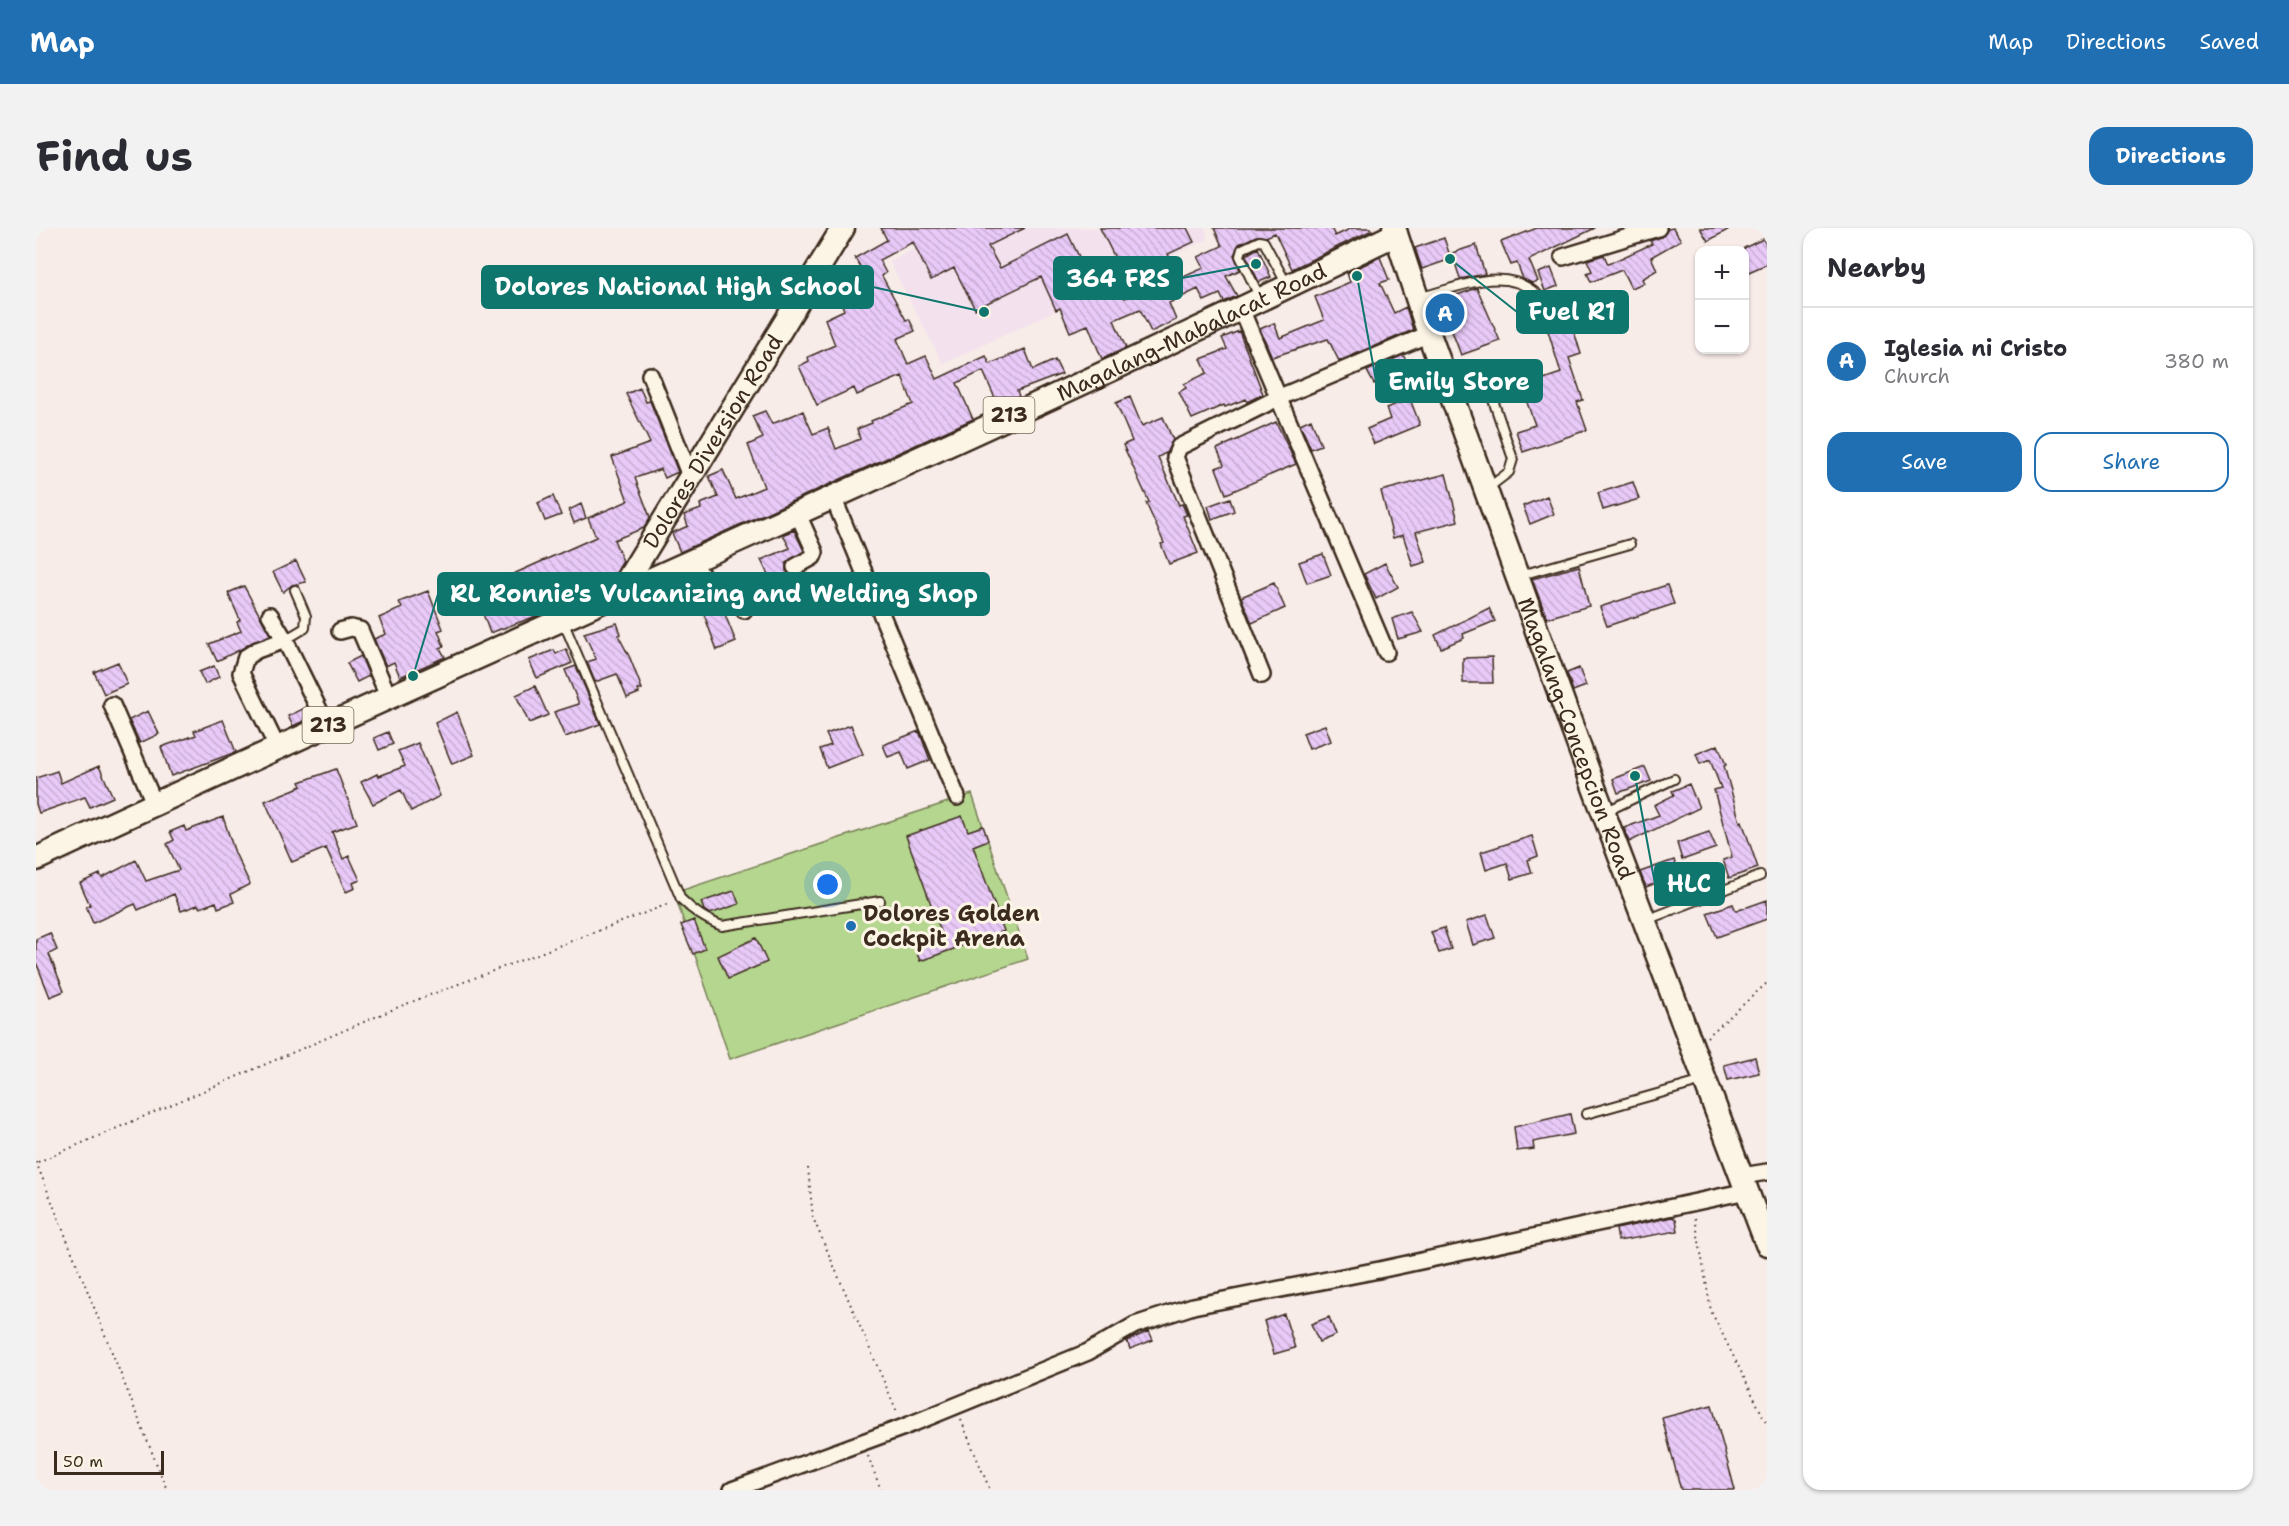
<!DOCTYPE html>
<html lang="en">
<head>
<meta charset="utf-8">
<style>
	:root { --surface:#fff; --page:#f2f2f3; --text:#2b2b33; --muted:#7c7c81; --line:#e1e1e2; --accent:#1f6fb2 }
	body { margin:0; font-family:"Shantell Sans",sans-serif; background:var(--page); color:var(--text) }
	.controls { position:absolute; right:18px; top:18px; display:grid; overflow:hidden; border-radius:12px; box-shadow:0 2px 4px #0004 }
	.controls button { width:54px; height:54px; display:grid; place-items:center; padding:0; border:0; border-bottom:2px solid var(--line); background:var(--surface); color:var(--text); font:30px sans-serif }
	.scale { position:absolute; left:18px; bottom:15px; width:110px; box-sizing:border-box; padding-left:6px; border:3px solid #3b2a1e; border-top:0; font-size:16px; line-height:21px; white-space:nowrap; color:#3b2a1e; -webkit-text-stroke:4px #fcf5e5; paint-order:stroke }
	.you { position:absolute; left:792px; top:657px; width:21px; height:21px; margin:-15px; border:4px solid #fff; border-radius:50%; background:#1a73e8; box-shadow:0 0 0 9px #1a73e833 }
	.badge { display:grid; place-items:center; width:39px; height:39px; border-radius:50%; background:var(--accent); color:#fff; font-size:20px; font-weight:700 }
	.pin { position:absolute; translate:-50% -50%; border:3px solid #fff; box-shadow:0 2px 6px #0006 }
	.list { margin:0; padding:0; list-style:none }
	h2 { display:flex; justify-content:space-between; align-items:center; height:78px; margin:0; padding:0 24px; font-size:26px }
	h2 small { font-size:20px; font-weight:400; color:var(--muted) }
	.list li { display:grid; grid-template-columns:39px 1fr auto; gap:18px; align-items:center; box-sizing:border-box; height:108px; padding:0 24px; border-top:2px solid var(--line) }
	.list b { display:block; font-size:22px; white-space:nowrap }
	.list p { margin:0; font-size:20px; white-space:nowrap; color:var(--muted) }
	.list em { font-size:20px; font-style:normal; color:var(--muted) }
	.actions { display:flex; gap:12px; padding:18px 24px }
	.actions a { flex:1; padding:14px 0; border:2px solid var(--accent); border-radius:18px; text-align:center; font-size:21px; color:var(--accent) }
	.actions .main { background:var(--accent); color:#fff }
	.map { position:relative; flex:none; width:1731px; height:1262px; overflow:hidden; border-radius:18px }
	header { display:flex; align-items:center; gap:36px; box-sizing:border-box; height:84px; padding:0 30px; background:var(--accent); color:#fff }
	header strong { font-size:28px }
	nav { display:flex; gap:33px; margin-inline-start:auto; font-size:21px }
	.intro { display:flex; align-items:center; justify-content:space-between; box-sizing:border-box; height:144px; padding:0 36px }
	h1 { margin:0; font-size:42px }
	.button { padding:15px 27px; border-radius:18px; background:var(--accent); color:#fff; font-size:21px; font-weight:700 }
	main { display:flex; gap:36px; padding:0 36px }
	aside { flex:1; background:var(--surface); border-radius:18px; box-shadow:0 2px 4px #0004 }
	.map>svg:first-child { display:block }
	.built { fill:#f3e2ed }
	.pitch { fill:#b5d68f; stroke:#788056; stroke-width:1.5 }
	.building { fill:url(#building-back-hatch); stroke:#3b2a1e; stroke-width:1.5 }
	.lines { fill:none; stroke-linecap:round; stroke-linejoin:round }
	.service-casing { stroke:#3b2a1e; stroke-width:12 }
	.minor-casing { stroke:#3b2a1e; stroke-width:20 }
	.primary-casing { stroke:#3b2a1e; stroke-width:27 }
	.path { stroke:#3b2a1e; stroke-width:2; stroke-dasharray:1.5 4.5; stroke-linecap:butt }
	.service { stroke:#fcf5e5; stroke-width:8 }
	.minor { stroke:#fcf5e5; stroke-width:15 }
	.primary { stroke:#fcf5e5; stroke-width:22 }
	.poi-dot { fill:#1f6fb2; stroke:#fcf5e5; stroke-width:2 }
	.labels { text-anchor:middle; stroke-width:6; stroke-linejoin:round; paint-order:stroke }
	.shield { fill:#fcf5e5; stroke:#75675a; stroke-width:1.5 }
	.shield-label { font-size:21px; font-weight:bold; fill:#3b2a1e }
	.street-label { font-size:22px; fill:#3b2a1e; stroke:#fcf5e5 }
	.poi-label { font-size:22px; font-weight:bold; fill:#3b2a1e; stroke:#fcf5e5; text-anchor:start }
	.leader { fill:none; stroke:#0f766e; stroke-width:2 }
	.callout-dot { fill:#0f766e; stroke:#fcf5e5; stroke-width:2 }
	.callout { fill:#0f766e; stroke:#0f766e; stroke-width:2 }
	.callout-label { font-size:24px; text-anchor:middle; font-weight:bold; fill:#fff }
</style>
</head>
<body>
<header>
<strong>Map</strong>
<nav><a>Map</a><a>Directions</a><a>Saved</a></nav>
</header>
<div class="intro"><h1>Find us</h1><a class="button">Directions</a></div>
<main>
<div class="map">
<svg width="1731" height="1262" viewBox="0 0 1731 1262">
	<defs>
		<pattern id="building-back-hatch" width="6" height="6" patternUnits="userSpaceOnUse" patternTransform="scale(1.5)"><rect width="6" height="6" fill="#e8c9f7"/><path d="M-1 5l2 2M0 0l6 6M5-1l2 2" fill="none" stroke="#c8add3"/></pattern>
	</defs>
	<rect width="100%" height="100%" fill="#f8ece9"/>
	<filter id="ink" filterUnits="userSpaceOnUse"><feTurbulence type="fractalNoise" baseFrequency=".0167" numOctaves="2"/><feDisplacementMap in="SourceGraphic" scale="12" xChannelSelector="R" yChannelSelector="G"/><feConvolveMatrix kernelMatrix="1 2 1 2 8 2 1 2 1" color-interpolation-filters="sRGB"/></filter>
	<g filter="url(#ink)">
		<path class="built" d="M 923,0 L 1169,0 L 1172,11 L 907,136 L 853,33 Z"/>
		<path class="pitch" d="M 936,566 L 992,731 L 694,831 L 638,665 Z"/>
		<path class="building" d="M 845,0 L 989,0 L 952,18 L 964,40 L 1032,6 L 1048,39 L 1054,36 L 1066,62 L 1082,54 L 1089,70 L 1125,54 L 1114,34 L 1087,46 L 1064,0 L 1151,0 L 1158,14 L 1132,26 L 1145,50 L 1168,40 L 1162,29 L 1186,18 L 1178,0 L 1295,0 L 1299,8 L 1316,0 L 1335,0 L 1336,2 L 1256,41 L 1239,5 L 1230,9 L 1220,8 L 1203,16 L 1198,27 L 1204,42 L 1190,48 L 1201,68 L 1188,74 L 1184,66 L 1168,73 L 1162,61 L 1133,75 L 1140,92 L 1115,104 L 1104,81 L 1078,92 L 1090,120 L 1066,131 L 1052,97 L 1034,104 L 1024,80 L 1020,82 L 1005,49 L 939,81 L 918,40 L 895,52 L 877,14 L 843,32 L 850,45 L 846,48 L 870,92 L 873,91 L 879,103 L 861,111 L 872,136 L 890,128 L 901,151 L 950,128 L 954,136 L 989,121 L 997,142 L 1019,132 L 1026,146 L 981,163 L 983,168 L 962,177 L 947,143 L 921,155 L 937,191 L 644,324 L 636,305 L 652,298 L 648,287 L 665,281 L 664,276 L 682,269 L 673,248 L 687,242 L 700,271 L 728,259 L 712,217 L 727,210 L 716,188 L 729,183 L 736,196 L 767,183 L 777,206 L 792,200 L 800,221 L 824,211 L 821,201 L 836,195 L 835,193 L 877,176 L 866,148 L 821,167 L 818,160 L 781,177 L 763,138 L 773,133 L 772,129 L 799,117 L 789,91 L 808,82 L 806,77 L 834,65 L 831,61 L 836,58 L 819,30 L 851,12 Z
			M 1501,0 L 1559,0 L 1493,32 L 1502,53 L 1496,55 L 1487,51 L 1481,35 L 1475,37 L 1465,14 Z
			M 1637,0 L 1645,12 L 1615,29 L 1621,42 L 1606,51 L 1608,55 L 1595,60 L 1586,42 L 1555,54 L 1551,45 L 1556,43 L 1551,32 L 1568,27 L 1572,36 L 1616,16 L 1614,13 L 1625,9 L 1632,1 Z
			M 1664,0 L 1695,0 L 1672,13 Z
			M 1408,10 L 1415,31 L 1386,41 L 1379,20 Z
			M 1727,11 L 1731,19 L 1731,36 L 1708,46 L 1708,20 Z
			M 1440,17 L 1449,46 L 1424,51 L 1416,25 Z
			M 1222,20 L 1235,49 L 1223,54 L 1210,27 Z
			M 1344,29 L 1353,52 L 1344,55 L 1358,85 L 1370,79 L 1377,102 L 1303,133 L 1292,111 L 1236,129 L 1224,101 L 1238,95 L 1244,110 L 1288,92 L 1279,69 L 1314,54 L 1311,45 Z
			M 1515,40 L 1522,58 L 1509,63 L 1502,45 Z
			M 1441,60 L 1464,113 L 1425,127 L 1414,98 L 1408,100 L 1398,75 Z
			M 1536,97 L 1545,126 L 1533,130 L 1547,172 L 1541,174 L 1551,202 L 1487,224 L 1480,203 L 1499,197 L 1489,169 L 1497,166 L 1493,156 L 1525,145 L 1512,103 Z
			M 1203,103 L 1227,166 L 1211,174 L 1210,171 L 1189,179 L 1188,177 L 1156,191 L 1143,164 L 1150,160 L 1148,156 L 1171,145 L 1165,131 L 1191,121 L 1186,110 Z
			M 1367,127 L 1375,142 L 1361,149 L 1360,145 L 1338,156 L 1331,143 Z
			M 604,160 L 610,174 L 614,173 L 642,244 L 629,250 L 625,241 L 599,250 L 614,289 L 608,300 L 578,312 L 587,333 L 574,355 L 527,376 L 525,371 L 501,382 L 503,387 L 454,405 L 442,372 L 477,357 L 473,348 L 560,309 L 552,290 L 592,273 L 576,229 L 614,215 L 590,166 Z
			M 1094,169 L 1106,198 L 1127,189 L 1137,212 L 1130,225 L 1122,229 L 1143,277 L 1146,276 L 1151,287 L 1147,288 L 1162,325 L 1133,336 L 1125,316 L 1128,315 L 1110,275 L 1113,274 L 1087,217 L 1096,213 L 1080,175 Z
			M 1374,171 L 1384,197 L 1338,216 L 1331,201 L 1354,191 L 1350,180 Z
			M 1275,191 L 1285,217 L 1275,221 L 1264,196 Z
			M 1240,194 L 1260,236 L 1190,266 L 1180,240 L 1188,237 L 1181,221 Z
			M 1410,246 L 1422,293 L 1380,304 L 1390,334 L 1377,338 L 1367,307 L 1357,310 L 1345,263 Z
			M 1597,254 L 1603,271 L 1567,282 L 1562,265 Z
			M 517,268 L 525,287 L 509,293 L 502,275 Z
			M 1511,268 L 1518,286 L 1494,296 L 1487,278 Z
			M 1194,270 L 1198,283 L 1176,291 L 1172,278 Z
			M 545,276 L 550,290 L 538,295 L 533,282 Z
			M 758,302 L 768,323 L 750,335 L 750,343 L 754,347 L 736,355 L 725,332 L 754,320 L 747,307 Z
			M 1287,326 L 1295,347 L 1271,355 L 1263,334 Z
			M 260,333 L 270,354 L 256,357 L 247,364 L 237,344 Z
			M 1349,335 L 1362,359 L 1340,371 L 1328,346 Z
			M 1543,338 L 1553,378 L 1511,390 L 1496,351 Z
			M 1238,355 L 1249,380 L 1216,395 L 1205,369 Z
			M 1631,357 L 1638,376 L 1571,398 L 1564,379 Z
			M 208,358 L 234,407 L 181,433 L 173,416 L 205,403 L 201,394 L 204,392 L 192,365 Z
			M 392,363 L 407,401 L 402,403 L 408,418 L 404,420 L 409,429 L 364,449 L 358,434 L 350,438 L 338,411 L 350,406 L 343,390 L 366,380 L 363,374 Z
			M 684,374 L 700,414 L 681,422 L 666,381 Z
			M 1453,380 L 1459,393 L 1427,406 L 1428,410 L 1405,420 L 1399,407 Z
			M 1376,384 L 1387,404 L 1362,411 L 1356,391 Z
			M 581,395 L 585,406 L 582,407 L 594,430 L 606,461 L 602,462 L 603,465 L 591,470 L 581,446 L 559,454 L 551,434 L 560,431 L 548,405 Z
			M 530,421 L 536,435 L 501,450 L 493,432 L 518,422 L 520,426 Z
			M 325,428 L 333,448 L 321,454 L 311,435 Z
			M 1456,429 L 1457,455 L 1427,455 L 1427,430 Z
			M 82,434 L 91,456 L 68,466 L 58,444 Z
			M 178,438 L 183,449 L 169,456 L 163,444 Z
			M 540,438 L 564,496 L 529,509 L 518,484 L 543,476 L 529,442 Z
			M 1543,440 L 1550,458 L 1537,463 L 1531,445 Z
			M 499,458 L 512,487 L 493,495 L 480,467 Z
			M 271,479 L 276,489 L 257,498 L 252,488 Z
			M 112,483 L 123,506 L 104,515 L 93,492 Z
			M 421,484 L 438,527 L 416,536 L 399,495 Z
			M 187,492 L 200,524 L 135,548 L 125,519 L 160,507 L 158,503 Z
			M 815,497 L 827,526 L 791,540 L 784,521 L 795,517 L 790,506 Z
			M 1289,497 L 1295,513 L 1273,521 L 1267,505 Z
			M 883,503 L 894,532 L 872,541 L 865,524 L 852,529 L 847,517 Z
			M 352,504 L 357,516 L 343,522 L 338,510 Z
			M 382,515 L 404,568 L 375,583 L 365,562 L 337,576 L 325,554 L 341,546 L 343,548 L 369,538 L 362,523 Z
			M 1682,517 L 1690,537 L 1688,538 L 1704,594 L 1706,593 L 1722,640 L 1693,650 L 1687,632 L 1696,629 L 1678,562 L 1685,560 L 1674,532 L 1664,536 L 1660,526 Z
			M 63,538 L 77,569 L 54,579 L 49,569 L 3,585 L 0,576 L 0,550 L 21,543 L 25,555 Z
			M 1609,539 L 1615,553 L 1582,565 L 1577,551 Z
			M 300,541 L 321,595 L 296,604 L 307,631 L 313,628 L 324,652 L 317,655 L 319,660 L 310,664 L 290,620 L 256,634 L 229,573 L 266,558 L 264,554 Z
			M 1653,556 L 1663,580 L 1593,614 L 1588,600 L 1623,587 L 1618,577 L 1638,567 L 1636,563 Z
			M 926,588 L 932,603 L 947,598 L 952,612 L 937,618 L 968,703 L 884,733 L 878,718 L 907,709 L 870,608 Z
			M 187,589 L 199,625 L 214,656 L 195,666 L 198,674 L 182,680 L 180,674 L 164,680 L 162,677 L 145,683 L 138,666 L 102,682 L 99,676 L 57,695 L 50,679 L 54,677 L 44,655 L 64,646 L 66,650 L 100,632 L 110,653 L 143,642 L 131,616 L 138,612 L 134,604 L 148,598 L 150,603 Z
			M 1673,604 L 1680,620 L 1646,632 L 1641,615 Z
			M 1496,608 L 1502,628 L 1492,632 L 1496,645 L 1476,651 L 1471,635 L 1450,642 L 1445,624 Z
			M 1638,632 L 1643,646 L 1610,659 L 1604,644 Z
			M 698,663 L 703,676 L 674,686 L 668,682 L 665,674 Z
			M 1731,672 L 1731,691 L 1681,709 L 1671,685 L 1697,676 L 1700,683 Z
			M 1451,687 L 1459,710 L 1437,717 L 1430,694 Z
			M 658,692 L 669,721 L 657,726 L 645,697 Z
			M 1408,700 L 1415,721 L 1403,725 L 1395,704 Z
			M 14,705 L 21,722 L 13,726 L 28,763 L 14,769 L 0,734 L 0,711 Z
			M 720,710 L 731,734 L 692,751 L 682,728 Z
			M 1719,829 L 1723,845 L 1692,852 L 1688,837 Z
			M 1534,886 L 1538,906 L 1497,914 L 1498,921 L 1481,923 L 1478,899 Z
			M 1636,989 L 1640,991 L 1642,1003 L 1582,1013 L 1580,1001 Z
			M 1248,1086 L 1259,1120 L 1238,1126 L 1228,1093 Z
			M 1293,1089 L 1300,1107 L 1283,1114 L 1275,1096 Z
			M 1113,1103 L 1117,1112 L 1094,1121 L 1091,1113 Z
			M 1676,1177 L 1699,1262 L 1645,1262 L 1626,1190 Z"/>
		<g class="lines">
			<g class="service-casing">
				<path id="service" d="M 1384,69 C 1413,63 1448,45 1479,54 C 1492,57 1503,68 1513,77
					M 1224,70 L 1204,28 L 1206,21 L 1223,13 L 1228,14 L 1250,55
					M 1452,260 L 1473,244 L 1477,231 L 1456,169
					M 1482,348 L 1594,316
					M 527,393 L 645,671 C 658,684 669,691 686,698 L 844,673
					M 249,412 L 269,400 L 270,388 L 259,362
					M 1569,584 L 1638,551
					M 1610,692 L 1724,648
					M 1550,886 L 1667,853"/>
			</g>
			<g class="minor-casing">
				<path id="minor" d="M 1527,29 L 1622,0
					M 1205,81 L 1350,424
					M 614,147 L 654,248
					M 797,269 L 921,569
					M 656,332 L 670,354 L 696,360 L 708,382
					M 759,339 L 777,329 L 779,324 L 761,284
					M 234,387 L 249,412
					M 304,403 L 315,400 L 324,402 L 353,470
					M 1226,447 L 1139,229 L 1143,219 L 1244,169 L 1393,106
					M 76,477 L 119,577
					M 242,521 L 205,445 L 210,429 L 221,422 L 249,412 L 291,498
					M 1706,948 L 1731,944
					M 696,1262 L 868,1199 L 1052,1124 L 1099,1097 L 1157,1078 L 1343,1042 L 1711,963"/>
			</g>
			<g class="primary-casing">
				<g id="primary">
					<path id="s1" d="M 1358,0 L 1393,106 L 1560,565 L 1731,1016"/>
					<path id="s2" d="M 584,364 L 807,0"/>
					<path id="s3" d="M 0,631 C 452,420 912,225 1360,6"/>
				</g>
			</g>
			<path class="path" d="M 1671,809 L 1731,755
				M 0,934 L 131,1262
				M 2,934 L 365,778 L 635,675
				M 772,940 L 777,990 L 862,1186
				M 1659,990 L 1675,1083 L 1731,1196
				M 925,1192 L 954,1262
				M 832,1228 L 845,1262"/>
			<use href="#service" class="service"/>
			<use href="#minor" class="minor"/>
			<use href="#primary" class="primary"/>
		</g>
	</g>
	<circle class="poi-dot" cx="815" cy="698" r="6"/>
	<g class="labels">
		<g class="shield">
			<rect x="947.5" y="169" width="51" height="36" rx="4.5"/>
			<rect x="266.5" y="479" width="51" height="36" rx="4.5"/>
		</g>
		<g class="shield-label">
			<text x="973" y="194">213</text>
			<text x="292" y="504">213</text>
		</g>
		<g class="street-label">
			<text dy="8" stroke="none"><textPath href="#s3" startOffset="1270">Magalang-Mabalacat Road</textPath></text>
			<text dy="8" stroke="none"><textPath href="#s2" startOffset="177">Dolores Diversion Road</textPath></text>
			<text dy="8" stroke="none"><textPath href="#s1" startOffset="542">Magalang-Concepcion Road</textPath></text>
		</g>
		<g class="poi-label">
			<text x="827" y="693">Dolores Golden<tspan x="827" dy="25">Cockpit Arena</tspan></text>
		</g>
	</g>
	<path class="leader" d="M1220 36L1146 50M948 84L837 59M1414 31L1481 84M1321 48L1340 153M377 448L402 366M1599 548L1619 656"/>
	<g class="callout-dot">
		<circle cx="1220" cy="36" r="6"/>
		<circle cx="948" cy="84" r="6"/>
		<circle cx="1414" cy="31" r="6"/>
		<circle cx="1321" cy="48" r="6"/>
		<circle cx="377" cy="448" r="6"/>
		<circle cx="1599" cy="548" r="6"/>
	</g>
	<g class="callout">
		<rect x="1018" y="29" width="128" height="42" rx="6"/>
		<rect x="446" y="38" width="391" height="42" rx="6"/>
		<rect x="1481" y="63" width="111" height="42" rx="6"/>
		<rect x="1340" y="132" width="166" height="42" rx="6"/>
		<rect x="402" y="345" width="551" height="42" rx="6"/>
		<rect x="1619" y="635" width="69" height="42" rx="6"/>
	</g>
	<g class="callout-label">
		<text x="1082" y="59">364 FRS</text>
		<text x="642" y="67">Dolores National High School</text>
		<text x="1536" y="92">Fuel R1</text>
		<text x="1423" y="162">Emily Store</text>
		<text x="678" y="374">RL Ronnie's Vulcanizing and Welding Shop</text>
		<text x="1653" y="664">HLC</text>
	</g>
</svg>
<div class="controls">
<button>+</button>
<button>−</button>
</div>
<div class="scale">50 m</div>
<div class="you"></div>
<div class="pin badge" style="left:1409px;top:85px">A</div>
</div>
<aside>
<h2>Nearby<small></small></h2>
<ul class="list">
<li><span class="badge">A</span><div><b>Iglesia ni Cristo</b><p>Church</p></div><em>380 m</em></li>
</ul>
<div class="actions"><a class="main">Save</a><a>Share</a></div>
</aside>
</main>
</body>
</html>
